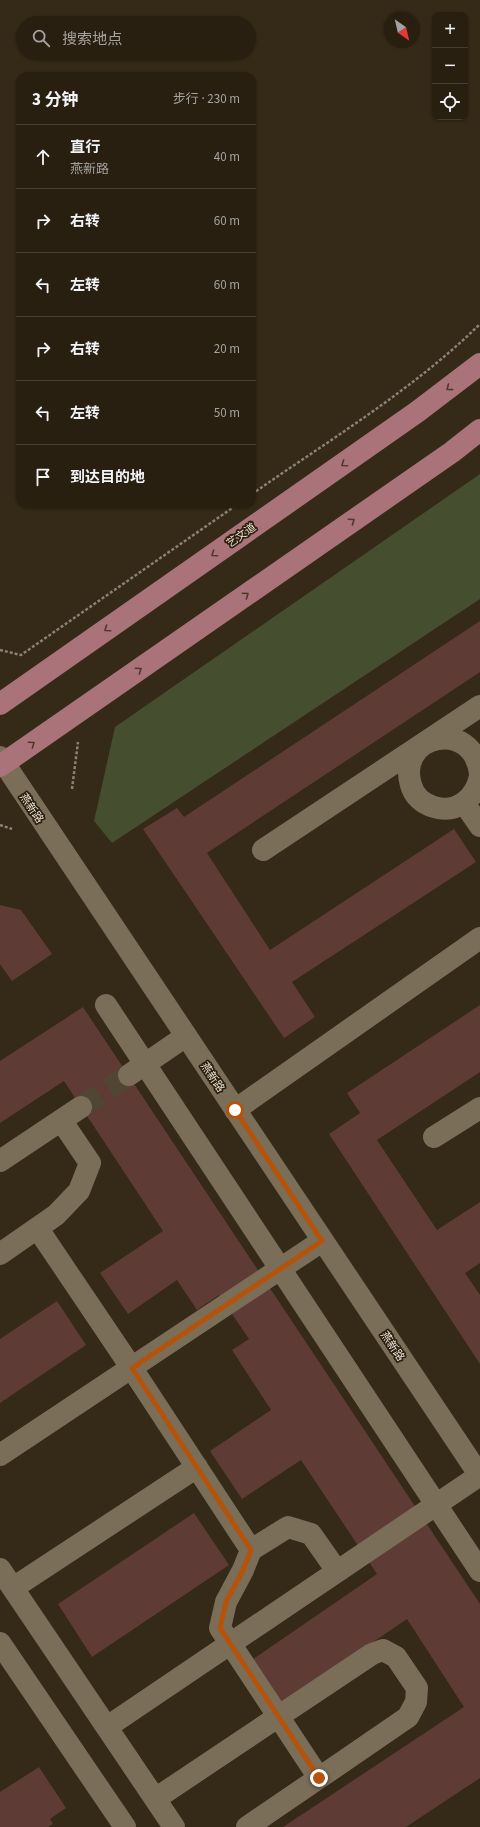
<!DOCTYPE html>
<html lang="zh">
<head>
<meta charset="utf-8">
<style>
	:root { --surface:#281f11; --page:#342c1f; --text:#f1f3f6; --muted:#a5a29f; --line:#443d31 }
	body { margin:0; font-family:"Source Sans 3","Noto Sans SC",sans-serif; background:var(--page); color:var(--text) }
	.controls { position:absolute; right:12px; top:12px; display:grid; overflow:hidden; border-radius:8px; box-shadow:0 1px 3px #0004 }
	.controls button { width:36px; height:36px; display:grid; place-items:center; padding:0; border:0; border-bottom:1px solid var(--line); background:var(--surface); color:var(--text); font:20px sans-serif }
	.compass { position:absolute; left:384px; top:12px; width:36px; height:36px; border-radius:50%; background:var(--surface); box-shadow:0 1px 3px #0004; rotate:146deg }
	.stop { position:absolute; width:12px; height:12px; margin:-9px; border:3px solid #b45309; border-radius:50%; background:#fff }
	.stop.end { background:#b45309; border-color:#fff; box-shadow:0 1px 4px #0008 }
	.list { margin:0; padding:0; list-style:none }
	h2 { display:flex; justify-content:space-between; align-items:center; height:52px; margin:0; padding:0 16px; font-size:17px }
	h2 small { font-size:13px; font-weight:400; color:var(--muted) }
	.list li { display:grid; grid-template-columns:26px 1fr auto; gap:12px; align-items:center; box-sizing:border-box; height:64px; padding:0 16px; border-top:1px solid var(--line) }
	.list b { display:block; font-size:15px; white-space:nowrap }
	.list p { margin:0; font-size:13px; white-space:nowrap; color:var(--muted) }
	.list em { font-size:13px; font-style:normal; color:var(--muted) }
	.icon { flex:none; width:22px; height:22px; fill:none; stroke:currentColor; stroke-width:2; stroke-linecap:round; stroke-linejoin:round }
	.map { position:relative; flex:none; width:480px; height:1827px; overflow:hidden }
	.search { position:absolute; background:var(--surface); box-shadow:0 1px 3px #0004; left:16px; top:16px; width:240px; height:44px; display:flex; align-items:center; gap:10px; box-sizing:border-box; padding:0 14px; border-radius:22px; color:var(--muted); font-size:15px }
	.panel { position:absolute; background:var(--surface); box-shadow:0 1px 3px #0004; left:16px; top:72px; width:240px; height:436px; border-radius:12px }
	.map>svg:first-child { display:block }
	.garden { fill:#454e2f }
	.building { fill:#5f3b35 }
	.lines { fill:none; stroke-linecap:round; stroke-linejoin:round }
	.minor-tunnel { stroke:#514534; stroke-width:22; stroke-dasharray:22 11; stroke-linecap:butt }
	.path { stroke:#8c8273; stroke-width:2.5; stroke-dasharray:3 2; stroke-linecap:butt }
	.minor { stroke:#7b6e59; stroke-width:22 }
	.major { stroke:#aa7379; stroke-width:22 }
	.oneway { stroke:#51382d }
	.route { stroke:#b45309; stroke-width:5 }
	.labels { text-anchor:middle; stroke-width:3.5; stroke-linejoin:round; paint-order:stroke }
	.street-label { font-size:11px; fill:#eee6da; stroke:#2b1f0d }
</style>
</head>
<body>
<div class="map">
<svg width="480" height="1827" viewBox="0 0 480 1827">
	<rect width="100%" height="100%" fill="#352917"/>
	<path class="garden" d="M 480,474 L 480,599 L 112,843 L 94,821 L 115,727 Z"/>
	<path class="building" d="M 480,621 L 480,672 L 207,853 L 270,950 L 454,829 L 476,862 L 292,982 L 315,1017 L 284,1038 L 143,829 L 177,808 L 184,817 Z
		M 0,905 L 21,910 L 52,954 L 12,981 L 0,964 Z
		M 480,1005 L 480,1072 L 377,1140 L 437,1230 L 480,1202 L 480,1263 L 465,1273 L 480,1295 L 480,1364 L 329,1134 L 360,1113 L 347,1093 Z
		M 83,1007 L 480,1604 L 480,1778 L 406,1827 L 283,1827 L 464,1707 L 407,1619 L 282,1704 L 252,1660 L 377,1574 L 301,1460 L 242,1499 L 210,1451 L 271,1410 L 232,1350 L 249,1339 L 219,1295 L 197,1310 L 177,1280 L 128,1314 L 100,1273 L 163,1231 L 64,1081 L 0,1123 L 0,1061 Z
		M 57,1301 L 86,1345 L 0,1403 L 0,1339 Z
		M 194,1513 L 229,1565 L 92,1657 L 58,1604 Z
		M 39,1767 L 66,1808 L 50,1819 L 53,1824 L 48,1827 L 0,1827 L 0,1792 Z"/>
	<g class="lines">
		<path class="minor-tunnel" d="M 81,1107 L 129,1075"/>
		<path class="path" d="M 252,494 C 328,441 414,389 480,324
			M 0,650 L 21,655 L 238,504
			M 72,789 L 78,742
			M 0,825 L 12,829"/>
		<path class="minor" d="M 0,757 L 480,1476
			M 480,773 C 472,717 396,735 411,785 C 414,796 423,804 434,807 C 457,814 476,798 480,776
			M 464,803 L 480,826
			M 263,850 L 480,706
			M 106,1005 L 480,1571
			M 129,1075 L 186,1036
			M 235,1110 L 480,938
			M 434,1137 L 480,1108
			M 0,1161 L 81,1107
			M 38,1229 L 131,1367 L 251,1550 L 243,1570 L 226,1602 L 220,1628 L 319,1778 L 247,1827
			M 0,1254 L 56,1215 L 79,1191 L 90,1163 L 61,1120
			M 0,1455 L 322,1241
			M 251,1550 L 288,1527 L 311,1534 L 337,1571
			M 0,1569 L 174,1827
			M 13,1588 L 197,1467
			M 0,1643 L 125,1827
			M 107,1727 L 480,1475
			M 155,1799 L 372,1654 L 383,1650 L 396,1657 L 417,1688 L 416,1702 L 408,1717 L 319,1778"/>
		<path class="major" d="M 0,704 L 417,412 L 480,364
			M 0,766 L 452,452 L 480,430"/>
	</g>
	<defs><path id="oneway-chevron" d="M-2-3.5L2.5 0L-2 3.5" fill="none" stroke-width="1.6" stroke-linecap="round" stroke-linejoin="round"/></defs>
	<g class="oneway">
		<use href="#oneway-chevron" transform="translate(449 388) rotate(143)"/>
		<use href="#oneway-chevron" transform="translate(344 464) rotate(145)"/>
		<use href="#oneway-chevron" transform="translate(352 521) rotate(-35)"/>
		<use href="#oneway-chevron" transform="translate(214 554) rotate(145)"/>
		<use href="#oneway-chevron" transform="translate(246 595) rotate(-35)"/>
		<use href="#oneway-chevron" transform="translate(107 629) rotate(145)"/>
		<use href="#oneway-chevron" transform="translate(139 670) rotate(-35)"/>
		<use href="#oneway-chevron" transform="translate(32 744) rotate(-35)"/>
	</g>
	<g class="lines">
		<path class="route" d="M 235,1110 L 322,1241 L 132,1368 L 251,1550 L 243,1570 L 226,1602 L 220,1628 L 319,1778"/>
	</g>
	<g class="labels">
		<g class="street-label">
			<text transform="translate(241 535) rotate(-35)" y="4">艺文道</text>
			<text transform="translate(32 808) rotate(56)" y="4">燕新路</text>
			<text transform="translate(213 1077) rotate(56)" y="4">燕新路</text>
			<text transform="translate(393 1346) rotate(56)" y="4">燕新路</text>
		</g>
	</g>
</svg>
<div class="controls">
<button>+</button>
<button>−</button>
<button><svg class="icon" aria-label="locate" viewBox="0 0 24 24"><circle cx="12" cy="12" r="6"/><path d="M12 2v4M12 18v4M2 12h4M18 12h4"/></svg></button>
</div>
<svg class="compass" viewBox="-18 -18 36 36"><path d="M0-13l5 13h-10z" fill="#e53935"/><path d="M0 13l5-13h-10z" fill="#a5a29f"/></svg>
<div class="stop" style="left:235px;top:1110px"></div>
<div class="stop end" style="left:319px;top:1778px"></div>
<div class="search"><svg class="icon" aria-label="search" viewBox="0 0 24 24"><circle cx="10" cy="10" r="6"/><path d="M15 15l6 6"/></svg>搜索地点</div>
<section class="panel">
<h2>3 分钟<small>步行 · 230 m</small></h2>
<ul class="list">
<li><svg class="icon" aria-label="ahead" viewBox="0 0 24 24"><path d="M12 20V5M6 11l6-6 6 6"/></svg><div><b>直行</b><p>燕新路</p></div><em>40 m</em></li>
<li><svg class="icon" aria-label="right" viewBox="0 0 24 24"><path d="M7 20v-9h11M14 6l5 5-5 5"/></svg><div><b>右转</b></div><em>60 m</em></li>
<li><svg class="icon" aria-label="left" viewBox="0 0 24 24"><path d="M17 20v-9H6M10 6l-5 5 5 5"/></svg><div><b>左转</b></div><em>60 m</em></li>
<li><svg class="icon" aria-label="right" viewBox="0 0 24 24"><path d="M7 20v-9h11M14 6l5 5-5 5"/></svg><div><b>右转</b></div><em>20 m</em></li>
<li><svg class="icon" aria-label="left" viewBox="0 0 24 24"><path d="M17 20v-9H6M10 6l-5 5 5 5"/></svg><div><b>左转</b></div><em>50 m</em></li>
<li><svg class="icon" aria-label="arrive" viewBox="0 0 24 24"><path d="M6 21V4h12l-3 4 3 4H6"/></svg><div><b>到达目的地</b></div></li>
</ul>
</section>
</div>
</body>
</html>
